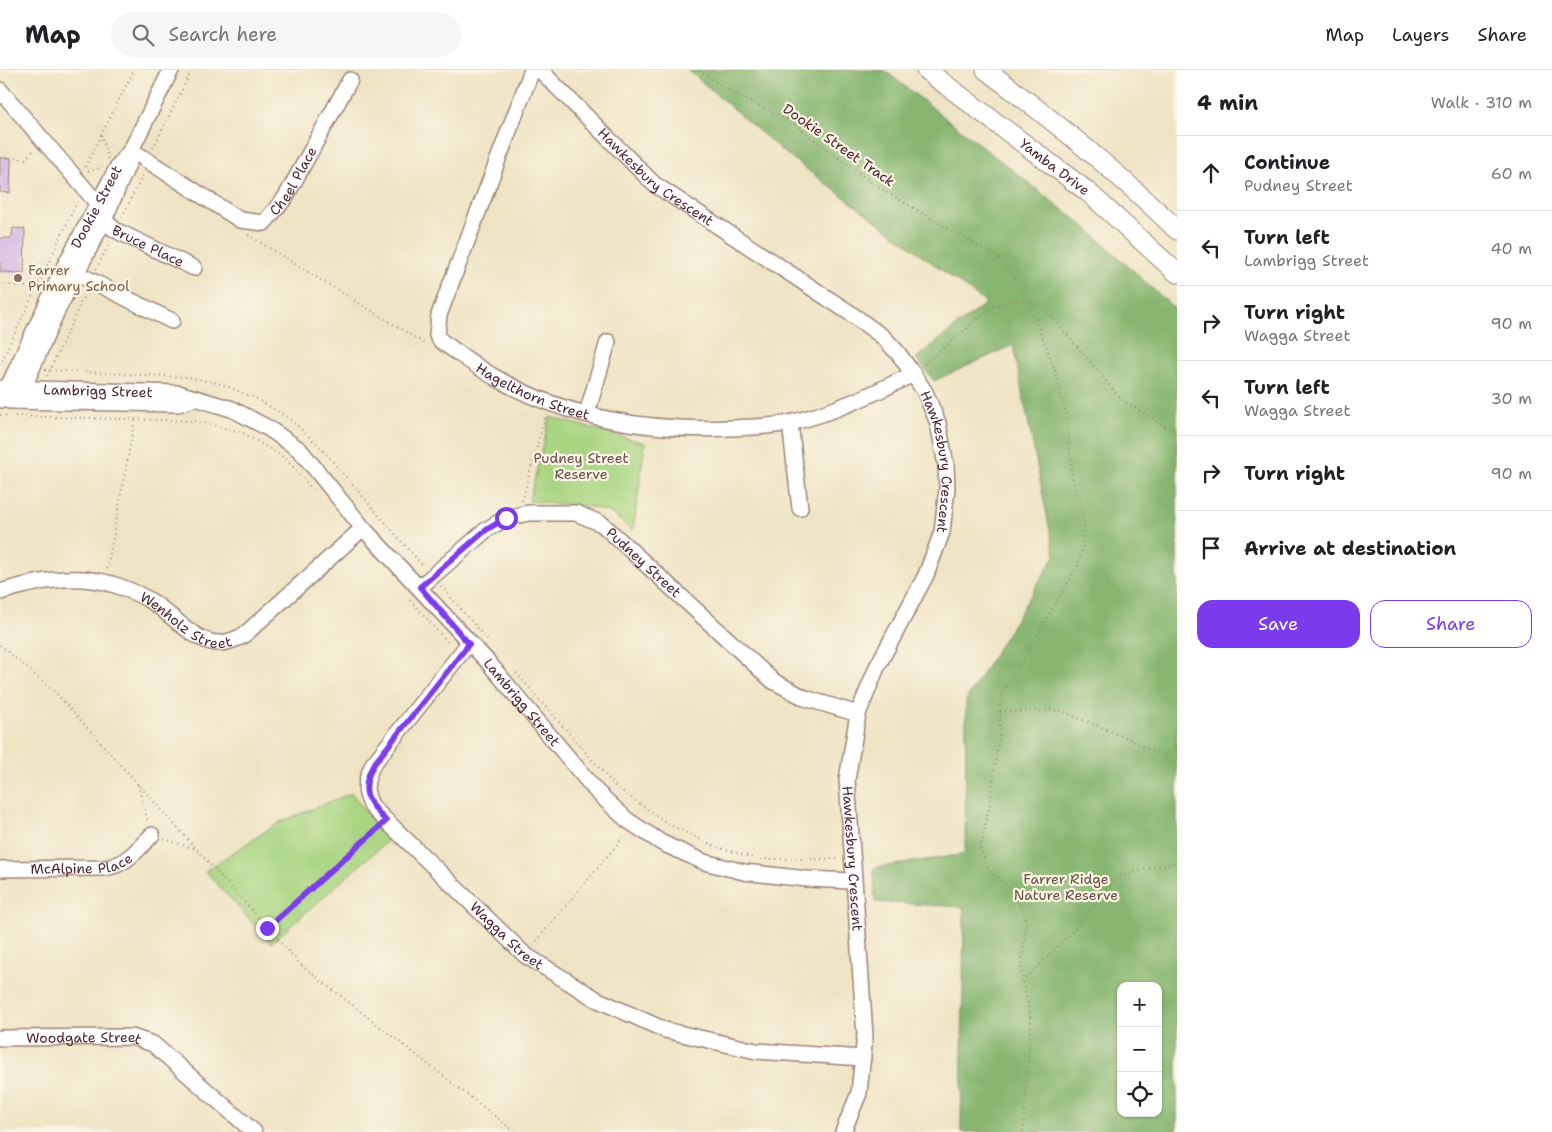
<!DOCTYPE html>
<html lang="en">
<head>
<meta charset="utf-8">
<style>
	:root { --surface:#fff; --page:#f6f6f6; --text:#202124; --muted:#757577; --line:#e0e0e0; --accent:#7c3aed }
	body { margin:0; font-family:"Shantell Sans",sans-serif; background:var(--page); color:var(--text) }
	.controls { position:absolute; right:15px; bottom:15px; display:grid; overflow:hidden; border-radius:10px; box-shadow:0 1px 4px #0004 }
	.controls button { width:45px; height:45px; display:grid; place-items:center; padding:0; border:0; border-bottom:1px solid var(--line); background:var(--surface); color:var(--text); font:25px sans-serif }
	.stop { position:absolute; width:15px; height:15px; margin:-11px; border:4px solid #7c3aed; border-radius:50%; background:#fff }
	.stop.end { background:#7c3aed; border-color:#fff; box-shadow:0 1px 5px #0008 }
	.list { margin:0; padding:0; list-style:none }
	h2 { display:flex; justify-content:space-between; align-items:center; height:65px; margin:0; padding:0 20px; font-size:21px }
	h2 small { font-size:16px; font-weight:400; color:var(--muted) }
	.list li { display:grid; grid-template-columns:32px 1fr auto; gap:15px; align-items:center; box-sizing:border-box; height:75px; padding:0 20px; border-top:1px solid var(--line) }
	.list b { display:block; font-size:19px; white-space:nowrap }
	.list p { margin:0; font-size:16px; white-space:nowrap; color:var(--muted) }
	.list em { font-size:16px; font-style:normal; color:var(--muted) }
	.actions { display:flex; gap:10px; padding:15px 20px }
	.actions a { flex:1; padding:11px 0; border:1px solid var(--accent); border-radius:15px; text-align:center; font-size:18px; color:var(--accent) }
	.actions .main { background:var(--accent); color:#fff }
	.icon { flex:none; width:28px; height:28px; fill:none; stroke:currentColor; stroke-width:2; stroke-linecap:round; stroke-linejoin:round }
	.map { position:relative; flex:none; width:1177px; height:1062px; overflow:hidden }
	header { display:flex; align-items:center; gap:30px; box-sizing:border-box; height:70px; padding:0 25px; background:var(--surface); border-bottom:1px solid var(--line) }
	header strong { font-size:24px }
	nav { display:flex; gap:28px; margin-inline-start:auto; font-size:18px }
	.search { width:350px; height:45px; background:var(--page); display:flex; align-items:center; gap:12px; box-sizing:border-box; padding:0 18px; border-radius:28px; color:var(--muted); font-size:19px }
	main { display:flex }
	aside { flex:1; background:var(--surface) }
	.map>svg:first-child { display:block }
	.green { fill:#a9d582; stroke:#7a7a56 }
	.forest { fill:#86b670; stroke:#686a4e; fill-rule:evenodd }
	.building { fill:#d1b0e7 }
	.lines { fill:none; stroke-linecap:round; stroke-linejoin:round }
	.minor-casing { stroke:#9c8278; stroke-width:18 }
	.major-casing { stroke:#9c8278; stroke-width:21 }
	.path { stroke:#9c8278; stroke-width:2; stroke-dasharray:1 4; stroke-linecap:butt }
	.minor { stroke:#fff; stroke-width:15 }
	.major { stroke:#fff; stroke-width:19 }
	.route { stroke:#7c3aed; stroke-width:6 }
	.education-dot { fill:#8d6e63; stroke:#fcf5e5; stroke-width:2 }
	.labels { text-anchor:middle; stroke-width:4.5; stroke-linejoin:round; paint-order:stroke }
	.street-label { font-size:14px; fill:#4a1f2b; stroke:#fcf5e5 }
	.education-label { font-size:14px; fill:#785e54; stroke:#fcf5e5; text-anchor:start }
	.park-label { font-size:14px; fill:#624c41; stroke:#fcf5e5 }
</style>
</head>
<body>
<header>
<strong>Map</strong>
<div class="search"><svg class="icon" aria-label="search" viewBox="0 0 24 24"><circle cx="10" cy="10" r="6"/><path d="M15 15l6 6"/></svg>Search here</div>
<nav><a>Map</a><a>Layers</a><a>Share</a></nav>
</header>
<main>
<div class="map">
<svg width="1177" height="1062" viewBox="0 0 1177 1062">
	<rect width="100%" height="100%" fill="#fcf5e5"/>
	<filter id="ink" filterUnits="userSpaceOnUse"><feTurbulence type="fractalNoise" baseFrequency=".02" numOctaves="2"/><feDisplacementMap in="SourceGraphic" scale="10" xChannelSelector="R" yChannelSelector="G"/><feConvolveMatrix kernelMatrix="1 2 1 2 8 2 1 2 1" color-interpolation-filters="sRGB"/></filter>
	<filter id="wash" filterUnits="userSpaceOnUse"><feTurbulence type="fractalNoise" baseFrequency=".0096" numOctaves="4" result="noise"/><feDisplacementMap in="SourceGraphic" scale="20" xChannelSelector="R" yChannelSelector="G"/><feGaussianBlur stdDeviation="1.12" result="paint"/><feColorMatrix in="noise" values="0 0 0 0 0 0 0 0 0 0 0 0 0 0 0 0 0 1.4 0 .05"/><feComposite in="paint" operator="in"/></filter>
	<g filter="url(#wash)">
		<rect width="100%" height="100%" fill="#eee4c4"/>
		<path class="green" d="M 550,347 L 645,373 L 633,461 L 611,443 L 587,436 L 529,431 Z
			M 352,723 L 366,743 L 392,767 L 271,873 L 205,801 L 280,752 Z"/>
		<path class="forest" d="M 688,0 L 884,0 L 1089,160 L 1177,241 L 1177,1062 L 961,1062 L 964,837 L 875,832 L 874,798 L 965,784 L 966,630 L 1055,486 L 1013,275 L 934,311 L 916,288 L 986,233 L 781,80 ZM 1121,916 L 1158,916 L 1158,1043 L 1121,1043 Z"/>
		<g id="blocks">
			<path class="building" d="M 0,88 L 11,88 L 10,123 L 0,122 Z
				M 13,158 L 25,159 L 24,203 L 0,202 L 0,168 L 12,168 Z"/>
		</g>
	</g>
	<g filter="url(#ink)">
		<use href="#blocks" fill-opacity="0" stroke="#9c8278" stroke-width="1"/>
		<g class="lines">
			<g class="minor-casing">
				<g id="minor">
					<path id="s1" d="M 532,0 L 439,245 L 437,265 L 441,271 C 460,284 478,298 498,309 C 566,348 651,362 729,358 C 749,357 770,357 789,353 C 831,344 875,323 913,304"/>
					<path id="s2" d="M 540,0 L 654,114 L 850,243 L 883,267 L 898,283 L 913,304 L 925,322 L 938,353 L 946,395 L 947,418 L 942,462 L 926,505 L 877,597 L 858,644 L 847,710 L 865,965 L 859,1023 L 843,1062"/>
					<path id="s3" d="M 0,20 L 97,133 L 104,150 L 115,160 L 194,198"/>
					<path id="s4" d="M 131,80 L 240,150 L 264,153 L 285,128 L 350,10"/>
					<path d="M 76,203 L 172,251"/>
					<path id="s5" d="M 0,318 L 178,323 L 232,339 L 268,358 L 300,380 L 363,458 L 488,592 L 597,722 L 627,750 L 662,773 L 704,792 L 744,802 L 807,809 L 852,811"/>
					<path id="s6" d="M 2,330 L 64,197 L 118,96 L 131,80 L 171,0"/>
					<path d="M 9,331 L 178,334 L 194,329"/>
					<path d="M 18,331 L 56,243 L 104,150 L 129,92"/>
					<path d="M 587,343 L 608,272"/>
					<path d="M 790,353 L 800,438"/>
					<path id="s7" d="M 420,517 L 486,460 L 506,448 L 528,443 L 576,443 L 602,454 L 773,611 L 805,628 L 858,644"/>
					<path id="s8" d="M 0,522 C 38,511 73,503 112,514 C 125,518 139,524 151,531 C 170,543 195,572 217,573 C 226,574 235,569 243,566 L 363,458"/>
					<path id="s9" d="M 469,573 L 373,694 C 365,711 363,722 373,738 L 525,885 L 596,929 L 665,960 L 756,981 L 863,988"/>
					<path id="s10" d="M 0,799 L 105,798 C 126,795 137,780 152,765"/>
					<path id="s11" d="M 0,968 L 132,967 L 153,974 L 254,1062"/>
				</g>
			</g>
			<g class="major-casing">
				<g id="major">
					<path id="s12" d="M 926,0 L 1088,122 L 1177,203"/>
					<path d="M 986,0 C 1053,50 1117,101 1177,160"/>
				</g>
			</g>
			<path class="path" d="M 699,0 L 728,20 L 790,51 L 876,116 L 997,187 L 1011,202 L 1028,231 L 1045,238 L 1121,329 L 1177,364
				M 101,64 L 108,89
				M 153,78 L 192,0
				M 0,88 L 25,89 L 34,80
				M 85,97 L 134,0
				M 88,101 L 98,99 L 102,96
				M 122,147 L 143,105
				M 248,165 L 427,275
				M 96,199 L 110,172
				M 0,214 L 36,218
				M 924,294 L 992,237 L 1009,231 L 1028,231 L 1054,297 L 1068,350 L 1072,408 L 1085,449 L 1082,480 L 1077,497 L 1004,621 L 1000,634 L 1000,660 L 989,739 L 980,778 L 990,802 L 1009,817 L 1024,842 L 1026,853 L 1021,901 L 1031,950 L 1023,1062
				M 0,295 L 77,132
				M 45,300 L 187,307 L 222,314 L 255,328 L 289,348 L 319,376 L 423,496
				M 47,306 L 85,224
				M 0,345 L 10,346
				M 15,346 L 195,351 L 241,362 L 285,388 L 314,421
				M 522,431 L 546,344
				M 107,499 L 135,349
				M 441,516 L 490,573
				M 410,530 L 450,575
				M 0,575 L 54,621 L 301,895 L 515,1062
				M 516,603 L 616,717 L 670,755 L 716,777 L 754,788
				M 1000,642 L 1059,640 L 1127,668 L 1177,694
				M 138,715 L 148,752
				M 164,769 L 196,779
				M 761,789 L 838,789
				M 267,858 L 377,759
				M 533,875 L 626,764
				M 1022,912 L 1071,863 L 1118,806 L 1177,792"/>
			<use href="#minor" class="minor"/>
			<use href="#major" class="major"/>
		</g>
	</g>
	<g class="lines" filter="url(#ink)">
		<path class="route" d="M 267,858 L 386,751 C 367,731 359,720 374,694 L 469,574 L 420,517 L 486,460 L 506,448"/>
	</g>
	<circle class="education-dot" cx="18" cy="208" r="5"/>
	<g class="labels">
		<g class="street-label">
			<text transform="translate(839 75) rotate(35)" y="5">Dookie Street Track</text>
			<text dy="5" stroke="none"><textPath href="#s12" startOffset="161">Yamba Drive</textPath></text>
			<text dy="5" stroke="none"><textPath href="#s2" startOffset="158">Hawkesbury Crescent</textPath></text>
			<text dy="5" stroke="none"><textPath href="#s4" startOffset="205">Cheel Place</textPath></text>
			<text dy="5" stroke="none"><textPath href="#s6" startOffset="215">Dookie Street</textPath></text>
			<text dy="5" stroke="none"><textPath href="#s3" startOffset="219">Bruce Place</textPath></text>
			<text dy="5" stroke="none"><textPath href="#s1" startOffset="395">Hagelthorn Street</textPath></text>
			<text dy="5" stroke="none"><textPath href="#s5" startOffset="98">Lambrigg Street</textPath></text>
			<text dy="5" stroke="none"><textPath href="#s2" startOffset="578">Hawkesbury Crescent</textPath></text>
			<text dy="5" stroke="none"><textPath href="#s7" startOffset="266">Pudney Street</textPath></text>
			<text dy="5" stroke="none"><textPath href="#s8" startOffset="198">Wenholz Street</textPath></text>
			<text dy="5" stroke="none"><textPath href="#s5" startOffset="650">Lambrigg Street</textPath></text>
			<text dy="5" stroke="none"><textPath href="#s2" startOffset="996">Hawkesbury Crescent</textPath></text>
			<text dy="5" stroke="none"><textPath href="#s10" startOffset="82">McAlpine Place</textPath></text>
			<text dy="5" stroke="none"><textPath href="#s9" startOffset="386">Wagga Street</textPath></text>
			<text dy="5" stroke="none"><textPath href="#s11" startOffset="84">Woodgate Street</textPath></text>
		</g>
		<g class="education-label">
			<text x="28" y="205">Farrer<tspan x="28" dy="16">Primary School</tspan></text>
		</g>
		<g class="park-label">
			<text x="581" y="393">Pudney Street<tspan x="581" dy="16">Reserve</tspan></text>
			<text x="1066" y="814">Farrer Ridge<tspan x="1066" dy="16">Nature Reserve</tspan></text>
		</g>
	</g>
</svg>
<div class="controls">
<button>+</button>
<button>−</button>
<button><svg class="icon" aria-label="locate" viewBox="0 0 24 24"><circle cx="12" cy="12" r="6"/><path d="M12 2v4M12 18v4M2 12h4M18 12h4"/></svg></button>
</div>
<div class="stop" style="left:506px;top:448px"></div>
<div class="stop end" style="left:267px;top:858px"></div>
</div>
<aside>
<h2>4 min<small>Walk · 310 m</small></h2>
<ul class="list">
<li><svg class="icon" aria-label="ahead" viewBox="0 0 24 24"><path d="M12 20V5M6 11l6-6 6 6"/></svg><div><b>Continue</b><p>Pudney Street</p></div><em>60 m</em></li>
<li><svg class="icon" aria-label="left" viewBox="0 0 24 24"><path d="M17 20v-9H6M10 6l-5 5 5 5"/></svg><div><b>Turn left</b><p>Lambrigg Street</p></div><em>40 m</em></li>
<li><svg class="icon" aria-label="right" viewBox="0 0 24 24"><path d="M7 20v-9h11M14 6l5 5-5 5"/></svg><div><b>Turn right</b><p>Wagga Street</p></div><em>90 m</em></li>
<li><svg class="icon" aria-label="left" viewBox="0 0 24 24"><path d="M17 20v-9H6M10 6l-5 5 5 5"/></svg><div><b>Turn left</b><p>Wagga Street</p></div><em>30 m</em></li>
<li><svg class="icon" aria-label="right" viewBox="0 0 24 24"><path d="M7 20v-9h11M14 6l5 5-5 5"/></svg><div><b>Turn right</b></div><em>90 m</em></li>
<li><svg class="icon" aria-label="arrive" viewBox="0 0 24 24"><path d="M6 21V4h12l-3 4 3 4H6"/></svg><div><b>Arrive at destination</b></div></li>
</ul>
<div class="actions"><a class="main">Save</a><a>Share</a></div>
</aside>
</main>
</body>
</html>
